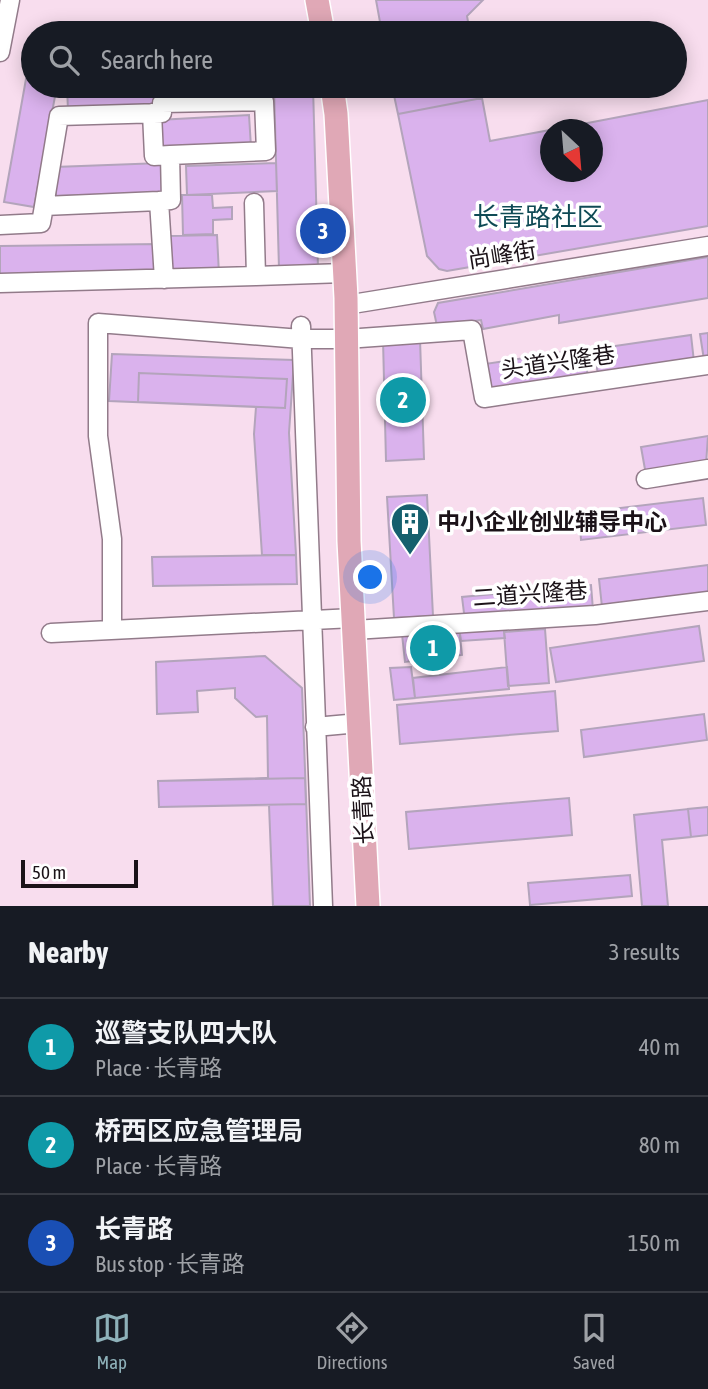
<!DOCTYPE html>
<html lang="en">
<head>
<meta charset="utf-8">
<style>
	:root { --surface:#171b24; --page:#242831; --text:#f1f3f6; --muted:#9ea1a6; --line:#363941; --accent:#8eb1b9 }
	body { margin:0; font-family:"Asap Condensed","Noto Sans SC",sans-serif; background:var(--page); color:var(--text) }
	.compass { position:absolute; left:540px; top:119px; width:63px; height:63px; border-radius:50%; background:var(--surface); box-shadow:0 4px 18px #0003; rotate:154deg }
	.scale { position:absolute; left:21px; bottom:18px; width:117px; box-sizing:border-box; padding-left:7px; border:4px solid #1b1218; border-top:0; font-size:19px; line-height:24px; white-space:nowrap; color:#1b1218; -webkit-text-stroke:5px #fff; paint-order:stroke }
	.you { position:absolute; left:371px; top:578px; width:24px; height:24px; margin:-18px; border:5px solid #fff; border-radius:50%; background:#1a73e8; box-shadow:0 0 0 10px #1a73e833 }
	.badge { display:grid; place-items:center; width:46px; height:46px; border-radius:50%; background:var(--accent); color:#fff; font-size:23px; font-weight:700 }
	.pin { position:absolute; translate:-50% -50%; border:4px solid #fff; box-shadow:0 2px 7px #0006 }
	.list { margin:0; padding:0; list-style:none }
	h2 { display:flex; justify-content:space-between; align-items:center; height:91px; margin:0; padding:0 28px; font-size:30px }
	h2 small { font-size:23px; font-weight:400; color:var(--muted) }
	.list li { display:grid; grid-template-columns:46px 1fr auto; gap:21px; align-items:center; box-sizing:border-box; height:98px; padding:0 28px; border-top:2px solid var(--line) }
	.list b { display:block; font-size:26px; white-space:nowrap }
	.list p { margin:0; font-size:23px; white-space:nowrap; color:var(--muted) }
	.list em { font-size:23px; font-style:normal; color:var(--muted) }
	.icon { flex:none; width:38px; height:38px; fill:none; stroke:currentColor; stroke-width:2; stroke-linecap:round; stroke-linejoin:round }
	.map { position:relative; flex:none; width:708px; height:906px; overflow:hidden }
	.search { position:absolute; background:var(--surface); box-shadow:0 4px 18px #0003; left:21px; right:21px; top:21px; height:77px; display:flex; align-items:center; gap:18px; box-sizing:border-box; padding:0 24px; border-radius:38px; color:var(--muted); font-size:26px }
	.sheet { height:385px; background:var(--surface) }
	nav { display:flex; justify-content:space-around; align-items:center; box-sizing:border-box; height:98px; border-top:2px solid var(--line); background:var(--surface); font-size:19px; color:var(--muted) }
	nav a { display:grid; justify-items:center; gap:4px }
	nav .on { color:var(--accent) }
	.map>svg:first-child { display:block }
	.building { fill:#dab2ed; stroke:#b3a4bb; stroke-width:2 }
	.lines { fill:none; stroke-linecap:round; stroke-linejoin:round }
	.minor-casing { stroke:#927b8a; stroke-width:21 }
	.major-casing { stroke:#fff; stroke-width:26 }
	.minor { stroke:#fff; stroke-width:18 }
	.major { stroke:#e0a8b6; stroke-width:23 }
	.labels { text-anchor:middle; stroke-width:7; stroke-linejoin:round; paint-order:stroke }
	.street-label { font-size:23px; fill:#1b1218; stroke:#fff }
	.poi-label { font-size:23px; font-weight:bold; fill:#1b1218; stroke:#fff; text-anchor:start }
	.quarter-label { font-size:26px; fill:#0f4a55; stroke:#fff }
</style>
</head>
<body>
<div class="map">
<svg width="708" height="906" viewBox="0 0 708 906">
	<rect width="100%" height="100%" fill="#f8ddee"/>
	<path class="building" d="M 376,0 L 483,0 L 467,16 L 470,33 L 382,33 Z
		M 26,79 L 33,80 L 33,86 L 57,86 L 34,207 L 4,202 Z
		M 67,86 L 159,86 L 160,108 L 68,111 Z
		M 313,86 L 318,268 L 279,269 L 274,87 Z
		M 392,86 L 480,86 L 482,98 L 398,114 Z
		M 482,98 L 490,141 L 550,130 L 550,172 L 592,172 L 592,130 L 551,130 L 708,100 L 708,226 L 447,271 L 439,269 L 427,256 L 398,114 Z
		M 249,115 L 251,147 L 159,151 L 158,120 Z
		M 161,163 L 163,193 L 56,196 L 55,167 Z
		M 276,163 L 277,191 L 187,195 L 186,166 Z
		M 182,195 L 212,195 L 213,208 L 232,207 L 232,219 L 213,220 L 213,234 L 183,235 Z
		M 217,235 L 219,274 L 168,276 L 167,236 Z
		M 158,244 L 158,276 L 0,278 L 0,246 Z
		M 708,257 L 708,298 L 559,323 L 559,315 L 483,329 L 481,320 L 437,326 L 434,312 L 438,303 Z
		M 708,333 L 708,360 L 704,360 L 700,334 Z
		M 691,335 L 694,362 L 598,375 L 594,349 Z
		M 420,339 L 424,459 L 386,461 L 383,340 Z
		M 583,349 L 588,376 L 489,392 L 485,364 Z
		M 112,354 L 294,360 L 289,433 L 296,555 L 262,555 L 254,434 L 256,407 L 109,401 Z
		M 139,373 L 287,379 L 285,408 L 138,402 Z
		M 708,436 L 706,464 L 646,475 L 641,447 Z
		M 427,495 L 433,616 L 394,618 L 387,497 Z
		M 703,498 L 706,525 L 581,540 L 579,513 Z
		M 296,555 L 297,584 L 153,586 L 152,557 Z
		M 708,565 L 708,594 L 602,607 L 599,579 Z
		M 591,585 L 593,610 L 465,621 L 462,597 Z
		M 503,624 L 505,638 L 461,641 L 459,627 Z
		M 699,626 L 704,661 L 556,682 L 550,648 Z
		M 459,627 L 462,655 L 405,662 L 402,634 Z
		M 545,629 L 549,683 L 508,686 L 504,632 Z
		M 265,656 L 302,688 L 310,906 L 273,906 L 269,805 L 159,807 L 158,781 L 268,778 L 267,716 L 256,717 L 235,698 L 235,688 L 197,691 L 198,712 L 157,714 L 156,662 Z
		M 411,667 L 415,698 L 394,700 L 390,668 Z
		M 507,667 L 509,689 L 415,698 L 413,678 Z
		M 555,691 L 558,731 L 400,744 L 397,705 Z
		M 704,714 L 707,740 L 584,757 L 581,730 Z
		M 305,778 L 306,804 L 159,807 L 158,781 Z
		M 569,798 L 572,835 L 409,849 L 406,812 Z
		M 708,807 L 708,835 L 691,837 L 688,809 Z
		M 688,809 L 691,837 L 662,840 L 668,906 L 642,906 L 634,815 Z
		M 630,875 L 632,896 L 530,905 L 528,883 Z"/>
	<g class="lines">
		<g class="minor-casing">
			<path id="minor" d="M 0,52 L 10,0
				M 152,113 L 154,156 L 170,155
				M 159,201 L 44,206 L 59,116 L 162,113 L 162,103 L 264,101 L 266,151 L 170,155 L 171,200 L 159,201 L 164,279
				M 254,203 L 256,276 L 344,273
				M 0,225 L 41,223 L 44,206
				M 0,283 L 256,276
				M 346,305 L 708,246
				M 301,326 L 323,906
				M 646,479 L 708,469
				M 112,630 L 112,539 L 98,436 L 98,323 L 301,339 L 346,339 L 472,330 L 484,398 L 708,365
				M 354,630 L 595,615 L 708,601
				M 51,633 L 353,618
				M 315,727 L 359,723"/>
		</g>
		<g class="major-casing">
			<path id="major" d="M 317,0 L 323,33
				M 332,86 L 336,114 L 346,298 L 349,541 L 368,906"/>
		</g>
		<use href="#minor" class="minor"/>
		<use href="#major" class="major"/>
	</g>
	<defs>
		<g id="building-pin" transform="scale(2.0125)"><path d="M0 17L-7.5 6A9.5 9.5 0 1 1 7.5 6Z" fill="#15606e" stroke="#fff"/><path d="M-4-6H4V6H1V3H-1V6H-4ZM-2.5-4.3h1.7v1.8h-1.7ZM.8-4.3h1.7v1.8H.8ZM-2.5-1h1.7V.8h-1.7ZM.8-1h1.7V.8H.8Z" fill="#fff"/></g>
	</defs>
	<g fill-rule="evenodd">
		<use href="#building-pin" x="410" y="522"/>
	</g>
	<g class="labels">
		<g class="street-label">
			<text transform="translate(502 255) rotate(-9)" y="8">尚峰街</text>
			<text transform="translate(558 362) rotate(-8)" y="8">头道兴隆巷</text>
			<text transform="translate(530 594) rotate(-4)" y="8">二道兴隆巷</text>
			<text transform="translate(363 810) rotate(-93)" y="8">长青路</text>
		</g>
		<g class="poi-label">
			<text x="437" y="530">中小企业创业辅导中心</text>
		</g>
		<g class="quarter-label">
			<text x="538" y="226">长青路社区</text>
		</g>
	</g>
</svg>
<svg class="compass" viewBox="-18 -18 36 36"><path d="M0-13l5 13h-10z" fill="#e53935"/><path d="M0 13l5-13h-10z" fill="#9ea1a6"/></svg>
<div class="scale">50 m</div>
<div class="you"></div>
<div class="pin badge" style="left:433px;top:648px;background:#0f9aa8">1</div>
<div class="pin badge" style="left:403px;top:400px;background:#0f9aa8">2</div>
<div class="pin badge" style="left:323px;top:231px;background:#1a4fb4">3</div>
<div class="search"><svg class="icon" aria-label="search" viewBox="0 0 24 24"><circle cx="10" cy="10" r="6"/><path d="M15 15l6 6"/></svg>Search here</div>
</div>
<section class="sheet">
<h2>Nearby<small>3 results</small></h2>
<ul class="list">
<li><span class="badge" style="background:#0f9aa8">1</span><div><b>巡警支队四大队</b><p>Place · 长青路</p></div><em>40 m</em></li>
<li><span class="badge" style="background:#0f9aa8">2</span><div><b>桥西区应急管理局</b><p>Place · 长青路</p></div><em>80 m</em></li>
<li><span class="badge" style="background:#1a4fb4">3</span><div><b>长青路</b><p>Bus stop · 长青路</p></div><em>150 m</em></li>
</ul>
</section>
<nav>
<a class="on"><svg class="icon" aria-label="map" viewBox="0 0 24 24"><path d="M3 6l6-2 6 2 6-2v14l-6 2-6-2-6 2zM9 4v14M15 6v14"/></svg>Map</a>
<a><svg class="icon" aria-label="directions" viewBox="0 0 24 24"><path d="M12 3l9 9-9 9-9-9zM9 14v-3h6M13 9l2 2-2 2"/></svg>Directions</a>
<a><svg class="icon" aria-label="saved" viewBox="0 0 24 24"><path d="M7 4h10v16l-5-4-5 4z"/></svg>Saved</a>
</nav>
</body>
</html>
